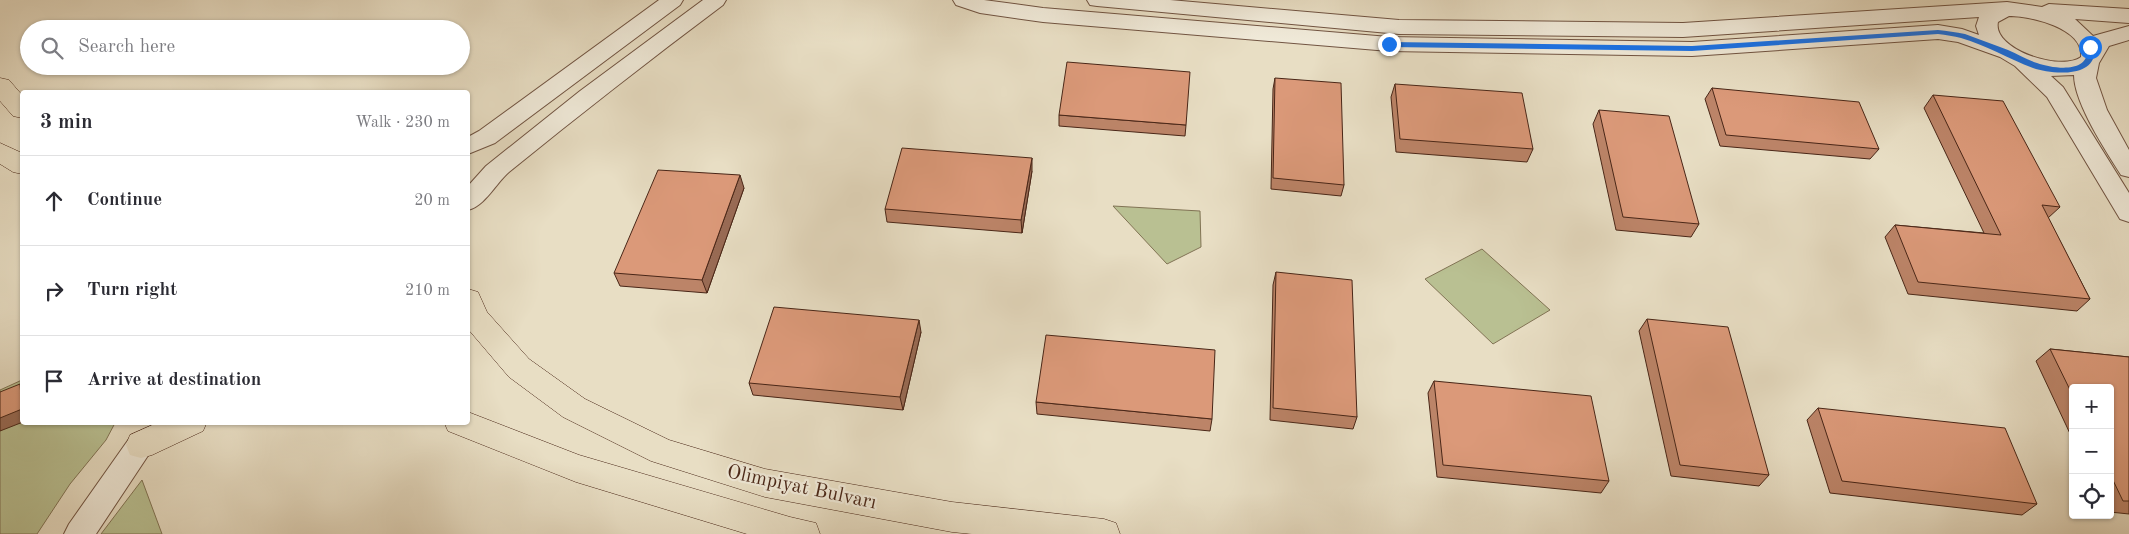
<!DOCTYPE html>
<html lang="en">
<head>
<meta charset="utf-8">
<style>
	:root { --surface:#fff; --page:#f2f2f3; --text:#2b2b33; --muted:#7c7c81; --line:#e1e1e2 }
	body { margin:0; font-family:"Old Standard TT",serif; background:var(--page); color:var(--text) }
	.controls { position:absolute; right:15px; bottom:15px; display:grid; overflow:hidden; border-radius:5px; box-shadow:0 1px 4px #0004 }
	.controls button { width:45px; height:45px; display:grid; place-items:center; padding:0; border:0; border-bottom:1px solid var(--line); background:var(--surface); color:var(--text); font:25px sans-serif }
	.stop { position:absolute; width:15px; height:15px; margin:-11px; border:4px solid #1a73e8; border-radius:50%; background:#fff }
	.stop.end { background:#1a73e8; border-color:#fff; box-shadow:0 1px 5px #0008 }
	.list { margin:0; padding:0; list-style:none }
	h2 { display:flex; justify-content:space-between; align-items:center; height:65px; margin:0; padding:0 20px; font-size:21px }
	h2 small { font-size:16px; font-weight:400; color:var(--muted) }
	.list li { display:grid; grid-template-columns:32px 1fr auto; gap:15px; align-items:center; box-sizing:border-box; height:90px; padding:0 20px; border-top:1px solid var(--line) }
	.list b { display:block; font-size:19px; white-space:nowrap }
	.list em { font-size:16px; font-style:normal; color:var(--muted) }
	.icon { flex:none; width:28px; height:28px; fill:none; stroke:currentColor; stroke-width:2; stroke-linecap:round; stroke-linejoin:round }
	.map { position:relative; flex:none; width:2129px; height:534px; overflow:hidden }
	.search { position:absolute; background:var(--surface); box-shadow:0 1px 4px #0004; left:20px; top:20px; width:450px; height:55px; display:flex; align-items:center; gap:12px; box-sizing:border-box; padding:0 18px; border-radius:28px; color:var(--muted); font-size:19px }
	.panel { position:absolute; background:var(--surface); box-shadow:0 1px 4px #0004; left:20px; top:90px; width:450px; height:335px; border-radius:5px }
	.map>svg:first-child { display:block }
	.green { fill:#b9c092; stroke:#817354 }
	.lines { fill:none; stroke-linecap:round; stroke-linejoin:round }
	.street-casing { stroke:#715442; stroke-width:2 }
	.primary-casing { stroke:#492617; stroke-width:1 }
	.street { fill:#f0ead9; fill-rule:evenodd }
	.primary { fill:#e8dec4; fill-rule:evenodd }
	.wall { fill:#bc8468; stroke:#492617 }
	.shaded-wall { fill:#996b55; stroke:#492617 }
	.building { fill:#db9979; stroke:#492617 }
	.route { fill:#1a73e8 }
	.labels { text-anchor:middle; stroke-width:4.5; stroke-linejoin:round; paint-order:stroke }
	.street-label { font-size:20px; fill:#492617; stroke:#f0ead9 }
</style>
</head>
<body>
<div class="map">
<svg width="2129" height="534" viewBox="0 0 2129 534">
	<rect width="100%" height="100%" fill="#e8dec4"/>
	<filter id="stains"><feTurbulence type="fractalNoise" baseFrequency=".004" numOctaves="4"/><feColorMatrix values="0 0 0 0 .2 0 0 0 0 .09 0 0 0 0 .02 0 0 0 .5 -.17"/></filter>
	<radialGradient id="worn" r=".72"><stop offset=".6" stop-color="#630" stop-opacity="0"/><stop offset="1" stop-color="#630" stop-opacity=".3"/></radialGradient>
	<path class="green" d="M 1113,206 L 1200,211 L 1201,247 L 1167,264 Z
		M 1482,249 L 1550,310 L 1493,344 L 1425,279 Z
		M 22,380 L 22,422 L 115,423 L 106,440 L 70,484 L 37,534 L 0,534 L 0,390 Z
		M 142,480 L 162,534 L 101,534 Z"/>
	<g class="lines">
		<g class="street-casing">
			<path id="street" d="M 659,0 L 683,0 L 680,5 L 495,143 L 468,154 L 468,137 L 479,131 Z
				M 703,0 L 726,0 L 723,5 C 651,59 579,115 509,172 C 496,183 485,206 468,210 L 468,186 L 486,166 L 580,91 Z
				M 953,0 L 984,0 L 1043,8 L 1389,37 L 1692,42 L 1938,25 L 1962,29 L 1979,35 L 1976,26 L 1979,17 L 1683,37 L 1399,34 L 1097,6 L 1090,5 L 1087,0 L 1170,0 L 1399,20 L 1683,23 L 2007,2 L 2042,7 L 2049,4 L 2129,9 L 2129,23 L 2075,19 L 2093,36 L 2129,26 L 2129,40 L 2109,46 L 2099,63 L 2096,78 L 2107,110 L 2129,150 L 2129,177 L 2121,175 C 2106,151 2074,103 2074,75 L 2051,76 L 2063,87 L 2129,193 L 2129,222 L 2120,219 L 2047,97 L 2015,66 L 2000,57 L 1958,42 L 1938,39 L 1692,56 L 1389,51 L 1043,22 L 980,13 L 956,5 ZM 2009,16 C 2030,16 2084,28 2081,57 C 2060,72 1992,49 1998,22 Z
				M 141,433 L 151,436 L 155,445 L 96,534 L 64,534 L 69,524 L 131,436 Z"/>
		</g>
		<g class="primary-casing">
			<path id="primary" d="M 0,78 L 9,80 L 22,95 L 22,118 L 13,116 L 0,101 Z
				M 0,143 L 22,153 L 22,174 L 13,172 L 0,164 Z
				M 468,289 L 478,292 L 487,312 L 529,359 L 585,399 L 669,440 L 765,469 L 952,502 L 1104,519 L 1116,523 L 1120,534 L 972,534 L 952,532 L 765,497 L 651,461 L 563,417 L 509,377 L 468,329 Z
				M 468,412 L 579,455 L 790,517 L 816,523 L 820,534 L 747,534 L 576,482 L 448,431 L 444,422 L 468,422 Z
				M 159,422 L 207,422 L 203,431 L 152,455 L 141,458 L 130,455 L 126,445 L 130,435 Z"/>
		</g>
		<use href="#street" class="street"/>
		<use href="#primary" class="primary"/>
	</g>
	<path class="wall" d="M 1275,78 L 1344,185 L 1341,196 L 1271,189 L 1273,89 Z
		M 1395,84 L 1533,149 L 1527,162 L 1396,152 L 1391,97 Z
		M 1712,88 L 1879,149 L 1870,159 L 1720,146 L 1705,99 Z
		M 1933,95 L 2060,207 L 2048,218 L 2090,299 L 2077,311 L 1908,294 L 1885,237 L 1895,225 L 1984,233 L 1924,108 Z
		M 1599,110 L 1699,224 L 1691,237 L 1616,230 L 1593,124 Z
		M 1059,115 L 1186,125 L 1185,136 L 1059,126 Z
		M 1032,171 L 1022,233 L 887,222 L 885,209 Z
		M 744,188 L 707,293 L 620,286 L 614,273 Z
		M 1276,272 L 1357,417 L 1353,429 L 1270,420 L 1273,285 Z
		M 1647,319 L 1769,475 L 1759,486 L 1671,476 L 1639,331 Z
		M 921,332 L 903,410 L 753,395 L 749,383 Z
		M 2050,349 L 2129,357 L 2129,514 L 2110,512 L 2110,388 L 2073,388 L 2073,440 L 2036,361 Z
		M 1434,381 L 1609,481 L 1601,493 L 1437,477 L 1428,393 Z
		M 1036,402 L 1212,419 L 1210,431 L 1037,414 Z
		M 1818,408 L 2037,504 L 2022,515 L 1830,493 L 1807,420 Z"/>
	<path class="shaded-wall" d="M 1032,158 L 1032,171 L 1022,233 L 1021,220 Z
		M 740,175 L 744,188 L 707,293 L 702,280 Z
		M 919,320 L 921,332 L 903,410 L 900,397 Z
		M 20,384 L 22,386 L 23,422 L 0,431 L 0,418 Z"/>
	<path class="building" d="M 1067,62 L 1190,72 L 1186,125 L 1059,115 Z
		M 1275,78 L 1341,83 L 1344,185 L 1273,178 Z
		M 1395,84 L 1522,93 L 1533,149 L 1400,139 Z
		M 1712,88 L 1859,102 L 1879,149 L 1726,135 Z
		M 1933,95 L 2003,101 L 2060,207 L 2042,205 L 2090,299 L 1918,282 L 1895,225 L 2001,235 Z
		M 1599,110 L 1669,116 L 1699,224 L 1623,217 Z
		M 902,148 L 1032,158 L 1021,220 L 885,209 Z
		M 658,170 L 740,175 L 702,280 L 614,273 Z
		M 1276,272 L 1352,280 L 1357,417 L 1273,408 Z
		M 774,307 L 919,320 L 900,397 L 749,383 Z
		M 1647,319 L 1728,327 L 1769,475 L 1680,465 Z
		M 1046,335 L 1215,350 L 1212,419 L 1036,402 Z
		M 2050,349 L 2129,357 L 2129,501 L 2123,501 L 2110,474 L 2110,388 L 2073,388 L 2073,396 Z
		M 1434,381 L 1591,396 L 1609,481 L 1443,465 Z
		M 20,384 L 22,409 L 0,418 L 0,392 Z
		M 1818,408 L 2005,428 L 2037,504 L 1842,481 Z"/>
	<path class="route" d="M 1938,30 C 1947,31 1956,32 1965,34 C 1979,39 1994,45 2008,50 C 2018,54 2027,60 2037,63 C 2054,69 2091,74 2087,47 L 2090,45 L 2094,47 C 2099,78 2053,75 2033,68 C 2009,59 1986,45 1961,38 C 1954,36 1946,35 1938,34 L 1692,51 L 1389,47 L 1386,44 L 1389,42 L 1692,46 Z"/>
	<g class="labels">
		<g class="street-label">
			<text transform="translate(802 486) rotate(12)" y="7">Olimpiyat Bulvarı</text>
		</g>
	</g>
	<rect width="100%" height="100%" filter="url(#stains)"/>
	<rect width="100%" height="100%" fill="url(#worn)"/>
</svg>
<div class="controls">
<button>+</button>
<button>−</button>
<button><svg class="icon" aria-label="locate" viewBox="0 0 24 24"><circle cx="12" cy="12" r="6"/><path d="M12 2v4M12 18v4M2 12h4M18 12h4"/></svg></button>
</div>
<div class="stop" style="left:2090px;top:47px"></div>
<div class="stop end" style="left:1389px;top:44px"></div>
<div class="search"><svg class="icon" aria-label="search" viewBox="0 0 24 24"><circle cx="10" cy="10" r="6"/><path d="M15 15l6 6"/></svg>Search here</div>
<section class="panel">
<h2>3 min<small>Walk · 230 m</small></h2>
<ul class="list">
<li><svg class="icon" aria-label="ahead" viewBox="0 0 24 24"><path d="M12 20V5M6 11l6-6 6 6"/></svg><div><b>Continue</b></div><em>20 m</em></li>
<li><svg class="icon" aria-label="right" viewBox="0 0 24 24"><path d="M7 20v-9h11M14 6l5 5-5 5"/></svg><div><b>Turn right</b></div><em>210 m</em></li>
<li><svg class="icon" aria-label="arrive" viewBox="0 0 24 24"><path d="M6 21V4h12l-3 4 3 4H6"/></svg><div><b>Arrive at destination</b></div></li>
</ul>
</section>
</div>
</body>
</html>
